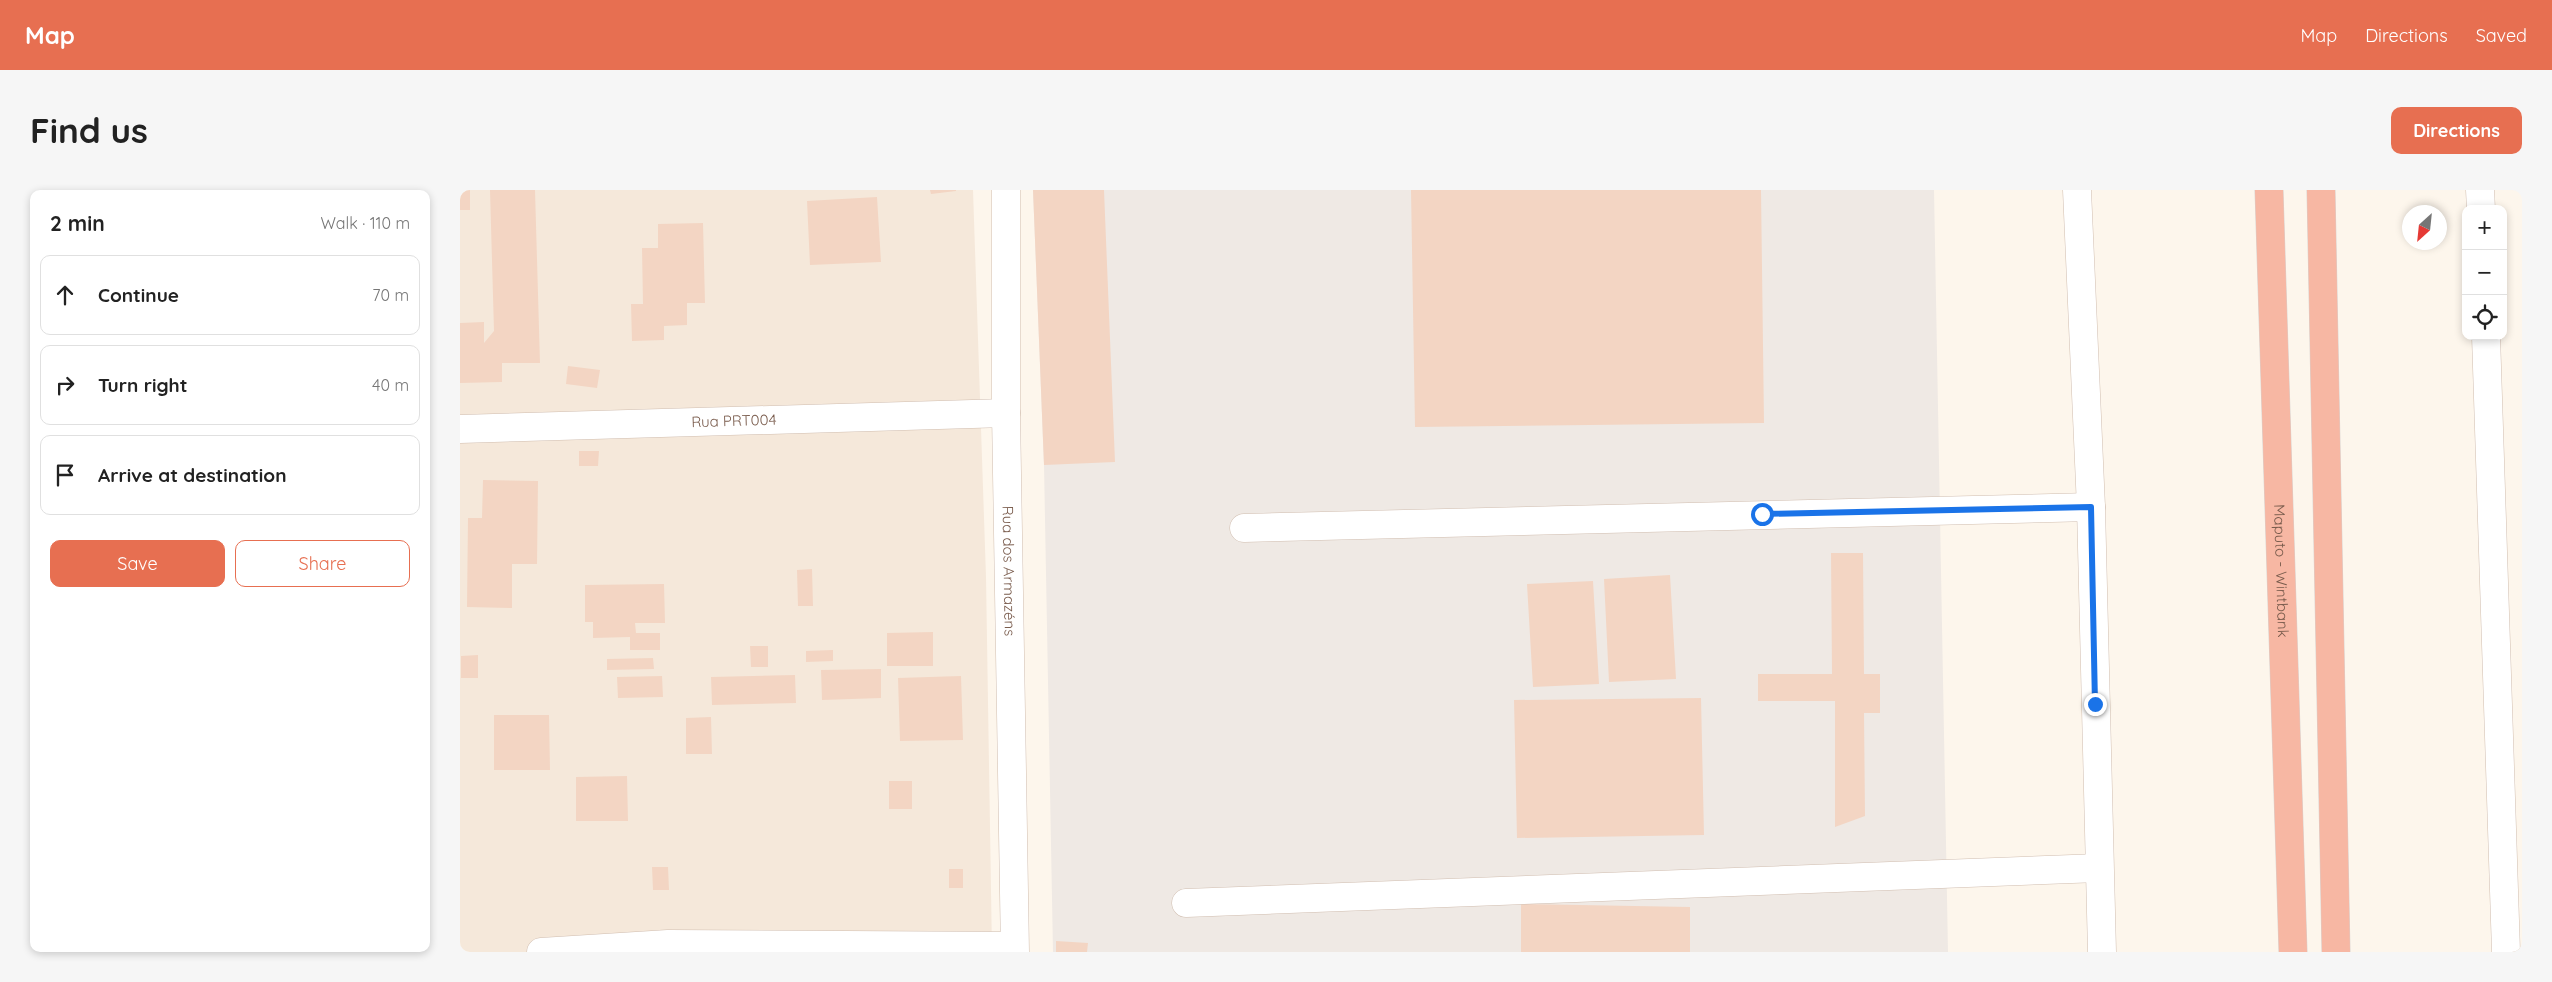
<!DOCTYPE html>
<html lang="en">
<head>
<meta charset="utf-8">
<style>
	:root { --surface:#fff; --page:#f6f6f6; --text:#222; --muted:#767676; --line:#e0e0e0; --accent:#e76f51 }
	body { margin:0; font-family:Quicksand,sans-serif; background:var(--page); color:var(--text) }
	.controls { position:absolute; right:15px; top:15px; display:grid; overflow:hidden; border-radius:10px; box-shadow:0 2px 8px #0003 }
	.controls button { width:45px; height:45px; display:grid; place-items:center; padding:0; border:0; border-bottom:1px solid var(--line); background:var(--surface); color:var(--text); font:25px sans-serif }
	.compass { position:absolute; left:1942px; top:15px; width:45px; height:45px; border-radius:50%; background:var(--surface); box-shadow:0 2px 8px #0003; rotate:207deg }
	.stop { position:absolute; width:15px; height:15px; margin:-11px; border:4px solid #1a73e8; border-radius:50%; background:#fff }
	.stop.end { background:#1a73e8; border-color:#fff; box-shadow:0 1px 5px #0008 }
	.list { margin:0; padding:0; list-style:none }
	h2 { display:flex; justify-content:space-between; align-items:center; height:65px; margin:0; padding:0 20px; font-size:21px }
	h2 small { font-size:16px; font-weight:400; color:var(--muted) }
	.list li { display:grid; grid-template-columns:32px 1fr auto; gap:15px; align-items:center; box-sizing:border-box; height:80px; margin:0 10px 10px; padding:0 10px; border:1px solid var(--line); border-radius:10px }
	.list b { display:block; font-size:19px; white-space:nowrap }
	.list em { font-size:16px; font-style:normal; color:var(--muted) }
	.actions { display:flex; gap:10px; padding:15px 20px }
	.actions a { flex:1; padding:11px 0; border:1px solid var(--accent); border-radius:10px; text-align:center; font-size:18px; color:var(--accent) }
	.actions .main { background:var(--accent); color:#fff }
	.icon { flex:none; width:28px; height:28px; fill:none; stroke:currentColor; stroke-width:2; stroke-linecap:round; stroke-linejoin:round }
	.map { position:relative; flex:none; width:2062px; height:762px; overflow:hidden; border-radius:10px }
	header { display:flex; align-items:center; gap:30px; box-sizing:border-box; height:70px; padding:0 25px; background:var(--accent); color:#fff }
	header strong { font-size:24px }
	nav { display:flex; gap:28px; margin-inline-start:auto; font-size:18px }
	.intro { display:flex; align-items:center; justify-content:space-between; box-sizing:border-box; height:120px; padding:0 30px }
	h1 { margin:0; font-size:35px }
	.button { padding:12px 22px; border-radius:10px; background:var(--accent); color:#fff; font-size:18px; font-weight:700 }
	main { display:flex; gap:30px; padding:0 30px }
	aside { flex:1; background:var(--surface); border-radius:10px; box-shadow:0 2px 8px #0003 }
	.map>svg:first-child { display:block }
	.residential { fill:#f5e8da }
	.industrial { fill:#efe9e4 }
	.building { fill:#f3d5c3 }
	.lines { fill:none; stroke-linecap:round; stroke-linejoin:round }
	.minor-casing { stroke:#d1beb0; stroke-width:29 }
	.highway-casing { stroke:#dad1cd; stroke-width:29 }
	.minor { stroke:#fff; stroke-width:28 }
	.highway { stroke:#f7b7a3; stroke-width:28 }
	.route { stroke:#1a73e8; stroke-width:6 }
	.labels { text-anchor:middle; stroke-width:4; stroke-linejoin:round; paint-order:stroke }
	.street-label { font-size:15px; fill:#7a5c4d; stroke:#fffaf3 }
</style>
</head>
<body>
<header>
<strong>Map</strong>
<nav><a>Map</a><a>Directions</a><a>Saved</a></nav>
</header>
<div class="intro"><h1>Find us</h1><a class="button">Directions</a></div>
<main>
<aside>
<h2>2 min<small>Walk · 110 m</small></h2>
<ul class="list">
<li><svg class="icon" aria-label="ahead" viewBox="0 0 24 24"><path d="M12 20V5M6 11l6-6 6 6"/></svg><div><b>Continue</b></div><em>70 m</em></li>
<li><svg class="icon" aria-label="right" viewBox="0 0 24 24"><path d="M7 20v-9h11M14 6l5 5-5 5"/></svg><div><b>Turn right</b></div><em>40 m</em></li>
<li><svg class="icon" aria-label="arrive" viewBox="0 0 24 24"><path d="M6 21V4h12l-3 4 3 4H6"/></svg><div><b>Arrive at destination</b></div></li>
</ul>
<div class="actions"><a class="main">Save</a><a>Share</a></div>
</aside>
<div class="map">
<svg width="2062" height="762" viewBox="0 0 2062 762">
	<rect width="100%" height="100%" fill="#fdf6ec"/>
	<path class="residential" d="M 0,0 L 513,0 L 526,387 L 532,762 L 0,762 Z"/>
	<path class="industrial" d="M 573,0 L 1474,0 L 1488,762 L 593,762 L 584,275 Z"/>
	<path class="building" d="M 0,0 L 10,0 L 10,20 L 0,20 Z
		M 30,0 L 75,0 L 80,173 L 42,173 L 42,192 L 0,193 L 0,133 L 24,132 L 24,153 L 34,141 Z
		M 470,0 L 496,0 L 496,1 L 471,4 Z
		M 573,0 L 644,0 L 655,272 L 584,275 Z
		M 951,0 L 1301,0 L 1304,233 L 955,237 Z
		M 417,7 L 421,72 L 350,75 L 347,11 Z
		M 243,33 L 245,113 L 227,113 L 227,135 L 204,136 L 204,150 L 172,151 L 171,114 L 183,114 L 182,58 L 198,58 L 198,34 Z
		M 108,176 L 140,180 L 137,198 L 106,194 Z
		M 119,261 L 139,261 L 138,276 L 119,276 Z
		M 23,290 L 78,291 L 77,374 L 52,374 L 52,418 L 7,417 L 8,328 L 22,328 Z
		M 1371,363 L 1403,363 L 1404,484 L 1420,484 L 1420,523 L 1404,523 L 1405,626 L 1375,637 L 1375,511 L 1298,511 L 1298,484 L 1372,484 Z
		M 352,379 L 353,416 L 338,416 L 337,380 Z
		M 1210,385 L 1216,489 L 1149,492 L 1144,389 Z
		M 1133,391 L 1139,494 L 1073,497 L 1067,394 Z
		M 204,394 L 205,433 L 175,433 L 176,443 L 200,443 L 200,460 L 170,460 L 170,447 L 133,448 L 133,432 L 125,432 L 125,395 Z
		M 473,442 L 473,476 L 427,476 L 427,443 Z
		M 290,456 L 308,456 L 308,477 L 291,477 Z
		M 373,460 L 373,471 L 346,472 L 346,461 Z
		M 18,465 L 18,488 L 1,488 L 1,466 Z
		M 193,468 L 194,479 L 147,480 L 147,469 Z
		M 421,479 L 421,508 L 362,510 L 361,480 Z
		M 335,485 L 336,513 L 252,515 L 251,487 Z
		M 202,486 L 203,507 L 158,508 L 157,487 Z
		M 501,486 L 503,550 L 440,551 L 438,488 Z
		M 1241,508 L 1244,645 L 1057,648 L 1054,510 Z
		M 34,525 L 89,525 L 90,580 L 34,580 Z
		M 251,527 L 252,564 L 226,564 L 226,528 Z
		M 167,586 L 168,631 L 116,631 L 116,587 Z
		M 429,591 L 452,591 L 452,619 L 429,619 Z
		M 192,677 L 208,677 L 209,700 L 193,700 Z
		M 489,679 L 503,679 L 503,698 L 489,698 Z
		M 1061,714 L 1230,717 L 1230,762 L 1061,762 Z
		M 596,751 L 628,753 L 627,762 L 596,762 Z"/>
	<g class="lines">
		<g class="minor-casing">
			<g id="minor">
				<path id="s1" d="M 546,0 L 546,223 L 555,762"/>
				<path d="M 1617,0 L 1631,317 L 1642,762"/>
				<path d="M 2020,0 L 2021,19"/>
				<path d="M 2026,146 L 2046,762"/>
				<path id="s2" d="M 0,239 L 546,223"/>
				<path d="M 784,338 L 1631,317"/>
				<path d="M 726,713 L 1639,678"/>
				<path d="M 81,762 L 208,754 L 554,756"/>
			</g>
		</g>
		<g class="highway-casing">
			<g id="highway">
				<path id="s3" d="M 1809,0 L 1833,762"/>
				<path d="M 1861,0 L 1876,762"/>
			</g>
		</g>
		<use href="#minor" class="minor"/>
		<use href="#highway" class="highway"/>
	</g>
	<g class="lines">
		<path class="route" d="M 1302,324 L 1631,317 L 1635,514"/>
	</g>
	<g class="labels">
		<g class="street-label">
			<text dy="5" stroke="none"><textPath href="#s2" startOffset="274">Rua PRT004</textPath></text>
			<text dy="5" stroke="none"><textPath href="#s1" startOffset="381">Rua dos Armazéns</textPath></text>
			<text dy="5" stroke="none"><textPath href="#s3" startOffset="381">Maputo - Wintbank</textPath></text>
		</g>
	</g>
</svg>
<div class="controls">
<button>+</button>
<button>−</button>
<button><svg class="icon" aria-label="locate" viewBox="0 0 24 24"><circle cx="12" cy="12" r="6"/><path d="M12 2v4M12 18v4M2 12h4M18 12h4"/></svg></button>
</div>
<svg class="compass" viewBox="-18 -18 36 36"><path d="M0-13l5 13h-10z" fill="#e53935"/><path d="M0 13l5-13h-10z" fill="#767676"/></svg>
<div class="stop" style="left:1302px;top:324px"></div>
<div class="stop end" style="left:1635px;top:514px"></div>
</div>
</main>
</body>
</html>
